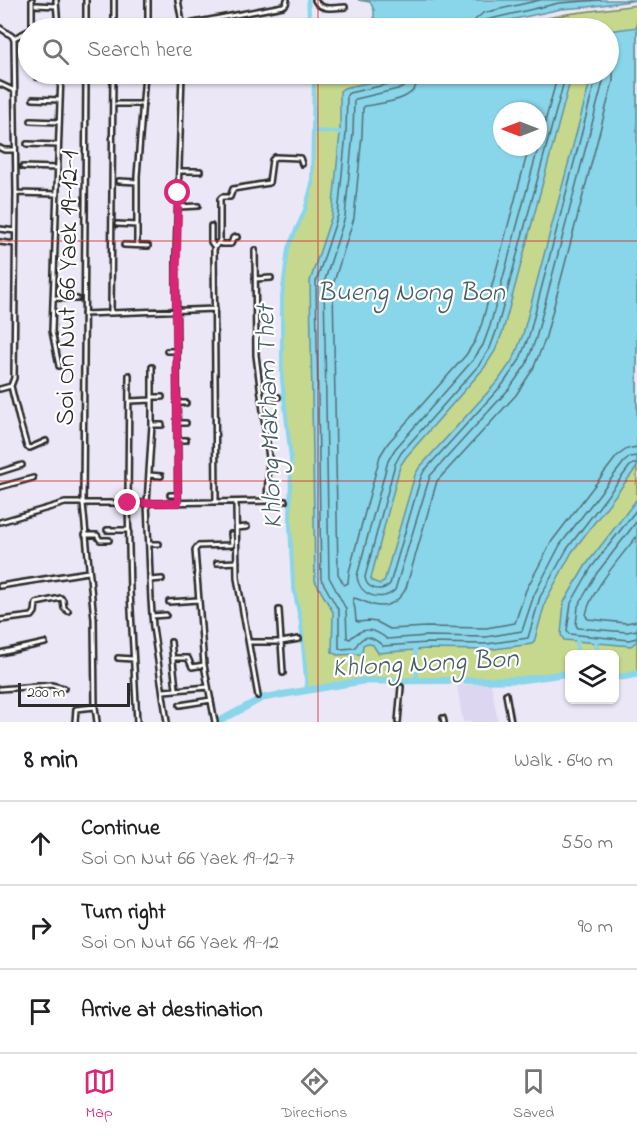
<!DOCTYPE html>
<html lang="en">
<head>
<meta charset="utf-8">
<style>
	:root { --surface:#fff; --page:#f6f6f6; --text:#202124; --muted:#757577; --line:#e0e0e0; --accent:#db2777 }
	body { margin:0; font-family:"Indie Flower",sans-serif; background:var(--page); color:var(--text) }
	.controls { position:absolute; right:18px; bottom:18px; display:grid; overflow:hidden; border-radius:9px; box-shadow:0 2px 4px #0004 }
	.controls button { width:54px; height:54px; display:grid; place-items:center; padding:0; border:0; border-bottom:2px solid var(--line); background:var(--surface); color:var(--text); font:30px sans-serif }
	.compass { position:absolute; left:493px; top:102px; width:54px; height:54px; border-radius:50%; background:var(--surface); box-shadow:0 2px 4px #0004; rotate:270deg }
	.scale { position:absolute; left:18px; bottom:15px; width:112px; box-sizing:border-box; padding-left:6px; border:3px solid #2b2b2b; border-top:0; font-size:16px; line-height:21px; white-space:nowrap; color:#2b2b2b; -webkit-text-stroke:4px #fff; paint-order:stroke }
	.stop { position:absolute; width:18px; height:18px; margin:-14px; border:4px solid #db2777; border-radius:50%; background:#fff }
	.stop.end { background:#db2777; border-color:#fff; box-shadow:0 2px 6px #0008 }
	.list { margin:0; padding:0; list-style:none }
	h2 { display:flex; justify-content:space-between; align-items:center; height:78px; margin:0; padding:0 24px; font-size:26px }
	h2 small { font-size:20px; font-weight:400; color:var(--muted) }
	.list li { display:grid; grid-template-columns:39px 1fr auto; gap:18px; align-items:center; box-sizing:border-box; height:84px; padding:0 24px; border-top:2px solid var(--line) }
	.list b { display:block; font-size:22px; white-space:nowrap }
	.list p { margin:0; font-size:20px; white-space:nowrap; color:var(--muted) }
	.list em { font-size:20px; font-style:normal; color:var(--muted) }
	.icon { flex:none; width:33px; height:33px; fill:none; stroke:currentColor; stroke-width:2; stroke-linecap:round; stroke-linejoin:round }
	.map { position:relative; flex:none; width:637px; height:722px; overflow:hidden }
	.search { position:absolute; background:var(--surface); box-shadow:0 2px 4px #0004; left:18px; right:18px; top:18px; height:66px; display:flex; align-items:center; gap:15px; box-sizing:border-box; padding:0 21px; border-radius:33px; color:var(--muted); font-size:22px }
	.sheet { height:330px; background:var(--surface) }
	nav { display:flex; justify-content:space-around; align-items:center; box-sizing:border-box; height:84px; border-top:2px solid var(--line); background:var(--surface); font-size:16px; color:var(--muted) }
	nav a { display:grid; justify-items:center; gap:3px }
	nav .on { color:var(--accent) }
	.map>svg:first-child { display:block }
	.built { fill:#ddd6f0 }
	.green { fill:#c6d88d; stroke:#78825c; stroke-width:1.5; fill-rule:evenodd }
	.water { fill:#89d5e9; stroke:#63919d; stroke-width:1.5; fill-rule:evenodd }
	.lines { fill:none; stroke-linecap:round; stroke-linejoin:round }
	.shore { stroke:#516f77; stroke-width:1.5 }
	.canal { stroke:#89d5e9; stroke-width:4 }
	.river { stroke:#89d5e9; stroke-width:7 }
	.street-casing { stroke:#2b2b2b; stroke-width:8 }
	.street { stroke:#fff; stroke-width:3 }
	.route { stroke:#db2777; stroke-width:8 }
	.grid { fill:none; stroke:#d62828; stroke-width:1.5; stroke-opacity:0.55 }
	.labels { text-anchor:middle; stroke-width:4.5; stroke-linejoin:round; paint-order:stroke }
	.street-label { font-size:26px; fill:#2b2b2b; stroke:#fff }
	.water-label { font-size:27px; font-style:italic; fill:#475e64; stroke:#fff }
</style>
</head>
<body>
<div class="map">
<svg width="637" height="722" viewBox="0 0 637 722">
	<rect width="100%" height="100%" fill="#ebe7f6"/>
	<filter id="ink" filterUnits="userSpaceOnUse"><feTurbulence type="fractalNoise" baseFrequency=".0167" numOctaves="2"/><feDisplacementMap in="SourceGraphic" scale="12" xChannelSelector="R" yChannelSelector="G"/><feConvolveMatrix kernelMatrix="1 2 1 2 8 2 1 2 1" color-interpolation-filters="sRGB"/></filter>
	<g filter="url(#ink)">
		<path class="built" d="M 491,683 L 498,722 L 463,722 L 457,685 Z"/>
		<path class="green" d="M 637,5 L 637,674 L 622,677 L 615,676 L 614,654 L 570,654 L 569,673 L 521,680 L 362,681 L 307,690 L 301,623 L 293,584 L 290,526 L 291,459 L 282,380 L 282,297 L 288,248 L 305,210 L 312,184 L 314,74 L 608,74 L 608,28 L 500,28 L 567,14 ZM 502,111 L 538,111 L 538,147 L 502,147 Z"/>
		<path class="water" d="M 358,0 L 637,0 L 588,7 L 561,9 L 474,28 L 353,28 L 374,23 L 374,10 L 370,2 Z
			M 637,27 L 637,467 L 572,552 L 546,600 L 534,642 L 532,644 L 487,650 L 427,649 L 378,653 L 373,645 L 367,643 L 363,645 L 362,654 L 337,655 L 332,652 L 333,612 L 315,581 L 310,281 L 332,215 L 340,133 L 340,91 L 344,88 L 409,74 L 572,74 L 503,331 L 495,351 L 484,368 L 406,457 L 400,466 L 371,578 L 372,581 L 380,584 L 384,582 L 415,475 L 419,468 L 498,381 L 514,358 L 523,334 L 592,74 L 608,74 L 609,31 ZM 502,111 L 538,111 L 538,147 L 502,147 Z
			M 637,499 L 637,641 L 631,646 L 564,640 L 561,635 L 564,602 L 586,565 Z"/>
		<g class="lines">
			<path class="shore" d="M 473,28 L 475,20 L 483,13 L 540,0
				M 481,28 L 482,23 L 486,20 L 559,3 L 600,0
				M 608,60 L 613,71 L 613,81 L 545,340 L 533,369 L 516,395 L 437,481 L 406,588 C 400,601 387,609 373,605 C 366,603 360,599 354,598 L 353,601 L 355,609 L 356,621 L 358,622 L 368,621 L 377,622 L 390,629 L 427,627 L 486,628 L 515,623 L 526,590 L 552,541 L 617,456 L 627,449 L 637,447
				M 403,74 L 402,79 L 398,82 L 349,93 L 347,95 L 346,133 L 338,215 L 316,282 L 321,579 L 339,611 L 339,648 L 341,649 L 355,648 C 363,632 372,636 383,646 L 427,643 L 487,644 L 528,638 L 540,597 L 567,549 L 630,466 L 633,464 L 637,464
				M 410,74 L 408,83 L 402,88 L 356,99 L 354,101 L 353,133 L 345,217 L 324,283 L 329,577 L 346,609 L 347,638 L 350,639 C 362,626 374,628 387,639 L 427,636 L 486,637 L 522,631 L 534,595 L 560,545 L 624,462 L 630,457 L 637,456
				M 419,74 C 418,102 386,102 365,106 L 363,108 L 362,135 L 354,218 L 333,285 L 338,574 L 344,585 L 348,583 L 349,572 L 380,456 L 388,443 L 466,355 L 475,341 L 482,323 L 529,147
				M 558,74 L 490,326 L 483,345 L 473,360 L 395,449 L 388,461 L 357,576 C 359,596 382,603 395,590 L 430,476 L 509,389 L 526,365 L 536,338 L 605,74
				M 566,74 L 497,329 L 490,348 L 479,365 L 401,453 L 395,464 L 365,577 C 366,589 381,593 390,584 L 421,477 L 424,471 L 503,384 L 519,361 L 529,336 L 597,74
				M 637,509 L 591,568 L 571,603 L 567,631 L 569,634 L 629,640 L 637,638
				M 637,521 L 597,573 L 578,606 L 576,625 L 578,628 L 627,632 L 637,630
				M 637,536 C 622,555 588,594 586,616 L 588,619 L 626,623 L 637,621"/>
			<path class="canal" d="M 308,0 L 310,28
				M 313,131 L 340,132
				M 577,641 L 577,654
				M 596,643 L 598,654
				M 415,650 L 417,681
				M 307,690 L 301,623 L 293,584 L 290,526 L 291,459 L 282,380 L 282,297 L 288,248 L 305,210 L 312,184 L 314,74"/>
			<path class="river" d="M 614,676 L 622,677 L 637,674
				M 218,722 L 262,698 L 362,681 L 520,680 L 570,673"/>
			<g class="street-casing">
				<path id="street" d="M 32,0 L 32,28
					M 56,0 L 58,28
					M 148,0 L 148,28
					M 178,0 L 183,28
					M 315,0 C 320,11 335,8 345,7
					M 36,5 L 56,6
					M 183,25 L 283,6 L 286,4 L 287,0
					M 0,28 L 12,36 L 14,40 L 16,193 L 14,378 L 11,386 L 0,389
					M 86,28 L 86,0
					M 114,28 L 114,0
					M 14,38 L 28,31
					M 37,77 L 61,78
					M 0,84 L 15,91
					M 33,99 L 60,100
					M 116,104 L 143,104
					M 31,121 L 59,122
					M 27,144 L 58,145
					M 0,148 L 4,150 L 15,150
					M 23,167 L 58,168
					M 179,171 L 200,171
					M 119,181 L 137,182
					M 16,193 L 57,194
					M 178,207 L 198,206
					M 117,224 L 137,225
					M 211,226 L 211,242 L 214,246
					M 0,229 L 15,231
					M 0,242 L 15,244
					M 218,243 L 222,244 L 231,244 L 233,238 L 237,237
					M 124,245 L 148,246
					M 137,245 L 137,176 L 145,74
					M 255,279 L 271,278
					M 54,298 L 77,299
					M 111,313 L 113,74
					M 84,314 L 215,309
					M 167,351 L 177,351
					M 59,366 L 52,331 L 61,74
					M 152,367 L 152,425 L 147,503 L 151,600 L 153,627 L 167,722
					M 129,375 L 128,503 L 130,592 L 137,722
					M 11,386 L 19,419 L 27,447 L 30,448 L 46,441
					M 152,397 L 162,397
					M 261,400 L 278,397
					M 130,401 L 152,400
					M 177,403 L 186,403
					M 177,423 L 186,423
					M 152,425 L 162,425
					M 177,440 L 186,440
					M 0,472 L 22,465
					M 149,475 L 161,476
					M 0,487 L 33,478
					M 170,495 L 178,495
					M 216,501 L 214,249 L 220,240 L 220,199 L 222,197 L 230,197 L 233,189 L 269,183 L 272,160 L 275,157 L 300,158 L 302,164
					M 267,501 L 285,501
					M 236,502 L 237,578 L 258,696
					M 178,503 L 176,257 L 182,74
					M 0,522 L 65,503 L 161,503 L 267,501 L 269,458 L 256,355 L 255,250
					M 236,528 L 247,527
					M 107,530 L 129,530
					M 85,535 L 97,535 L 100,540 L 109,540
					M 149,544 L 159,544
					M 217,563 L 237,562
					M 150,580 L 162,579
					M 0,586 L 88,572
					M 169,602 L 198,600
					M 279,610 L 283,673
					M 152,616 L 166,615
					M 0,620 L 32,616 L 35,612 L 36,603 L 61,598 L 63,600 L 64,608 L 68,611
					M 171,642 L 176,689
					M 249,642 L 281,642 L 299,639
					M 0,653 L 45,643
					M 118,658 L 133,659
					M 173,658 L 188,658 L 192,667 L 204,665
					M 0,689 L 51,685 L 64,688
					M 164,691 L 208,687
					M 506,694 L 511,722
					M 180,705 L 211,700
					M 95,707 L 97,722
					M 443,718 L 444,722
					M 75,722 L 76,709 L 95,707 L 94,619 L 83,504 L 86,74
					M 215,722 L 204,665 L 195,550 L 198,546 L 232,545 L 231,534
					M 398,722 L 401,687"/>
			</g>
			<use href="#street" class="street"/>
		</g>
	</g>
	<g class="lines" filter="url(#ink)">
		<path class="route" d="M 128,503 L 178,503 L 176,310 L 178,193"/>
	</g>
	<path class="grid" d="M 318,0 L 318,28M 318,74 L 318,722M 0,241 L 637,241M 0,481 L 637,481"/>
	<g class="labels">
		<g class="street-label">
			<text transform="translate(66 288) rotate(-89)" y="9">Soi On Nut 66 Yaek 19-12-1</text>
		</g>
		<g class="water-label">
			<text x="411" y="300">Bueng Nong Bon</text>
			<text transform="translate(268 417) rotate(-92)" y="9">Khlong Makham Thet</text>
			<text transform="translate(425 662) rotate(-3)" y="9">Khlong Nong Bon</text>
		</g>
	</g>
</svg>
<div class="controls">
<button><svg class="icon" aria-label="layers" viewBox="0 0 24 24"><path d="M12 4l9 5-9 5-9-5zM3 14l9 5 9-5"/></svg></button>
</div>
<svg class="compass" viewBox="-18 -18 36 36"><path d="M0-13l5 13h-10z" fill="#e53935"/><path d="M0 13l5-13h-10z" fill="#757577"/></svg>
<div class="scale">200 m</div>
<div class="stop" style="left:178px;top:193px"></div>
<div class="stop end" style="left:128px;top:503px"></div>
<div class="search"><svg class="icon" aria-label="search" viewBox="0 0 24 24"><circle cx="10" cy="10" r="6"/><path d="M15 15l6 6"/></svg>Search here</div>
</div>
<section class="sheet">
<h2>8 min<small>Walk · 640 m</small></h2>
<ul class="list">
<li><svg class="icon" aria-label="ahead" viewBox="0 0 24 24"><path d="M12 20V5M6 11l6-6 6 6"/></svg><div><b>Continue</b><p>Soi On Nut 66 Yaek 19-12-7</p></div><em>550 m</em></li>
<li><svg class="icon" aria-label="right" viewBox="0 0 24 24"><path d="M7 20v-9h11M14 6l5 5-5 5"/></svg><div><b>Turn right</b><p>Soi On Nut 66 Yaek 19-12</p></div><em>90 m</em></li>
<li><svg class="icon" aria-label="arrive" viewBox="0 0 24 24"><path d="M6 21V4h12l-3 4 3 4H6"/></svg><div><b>Arrive at destination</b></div></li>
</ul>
</section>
<nav>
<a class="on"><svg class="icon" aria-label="map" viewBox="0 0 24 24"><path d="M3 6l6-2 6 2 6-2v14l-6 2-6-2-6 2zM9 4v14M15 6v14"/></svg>Map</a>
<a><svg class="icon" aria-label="directions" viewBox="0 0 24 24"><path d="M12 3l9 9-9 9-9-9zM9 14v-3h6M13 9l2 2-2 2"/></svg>Directions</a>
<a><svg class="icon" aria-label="saved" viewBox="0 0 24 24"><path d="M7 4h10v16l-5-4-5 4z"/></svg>Saved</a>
</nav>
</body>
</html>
